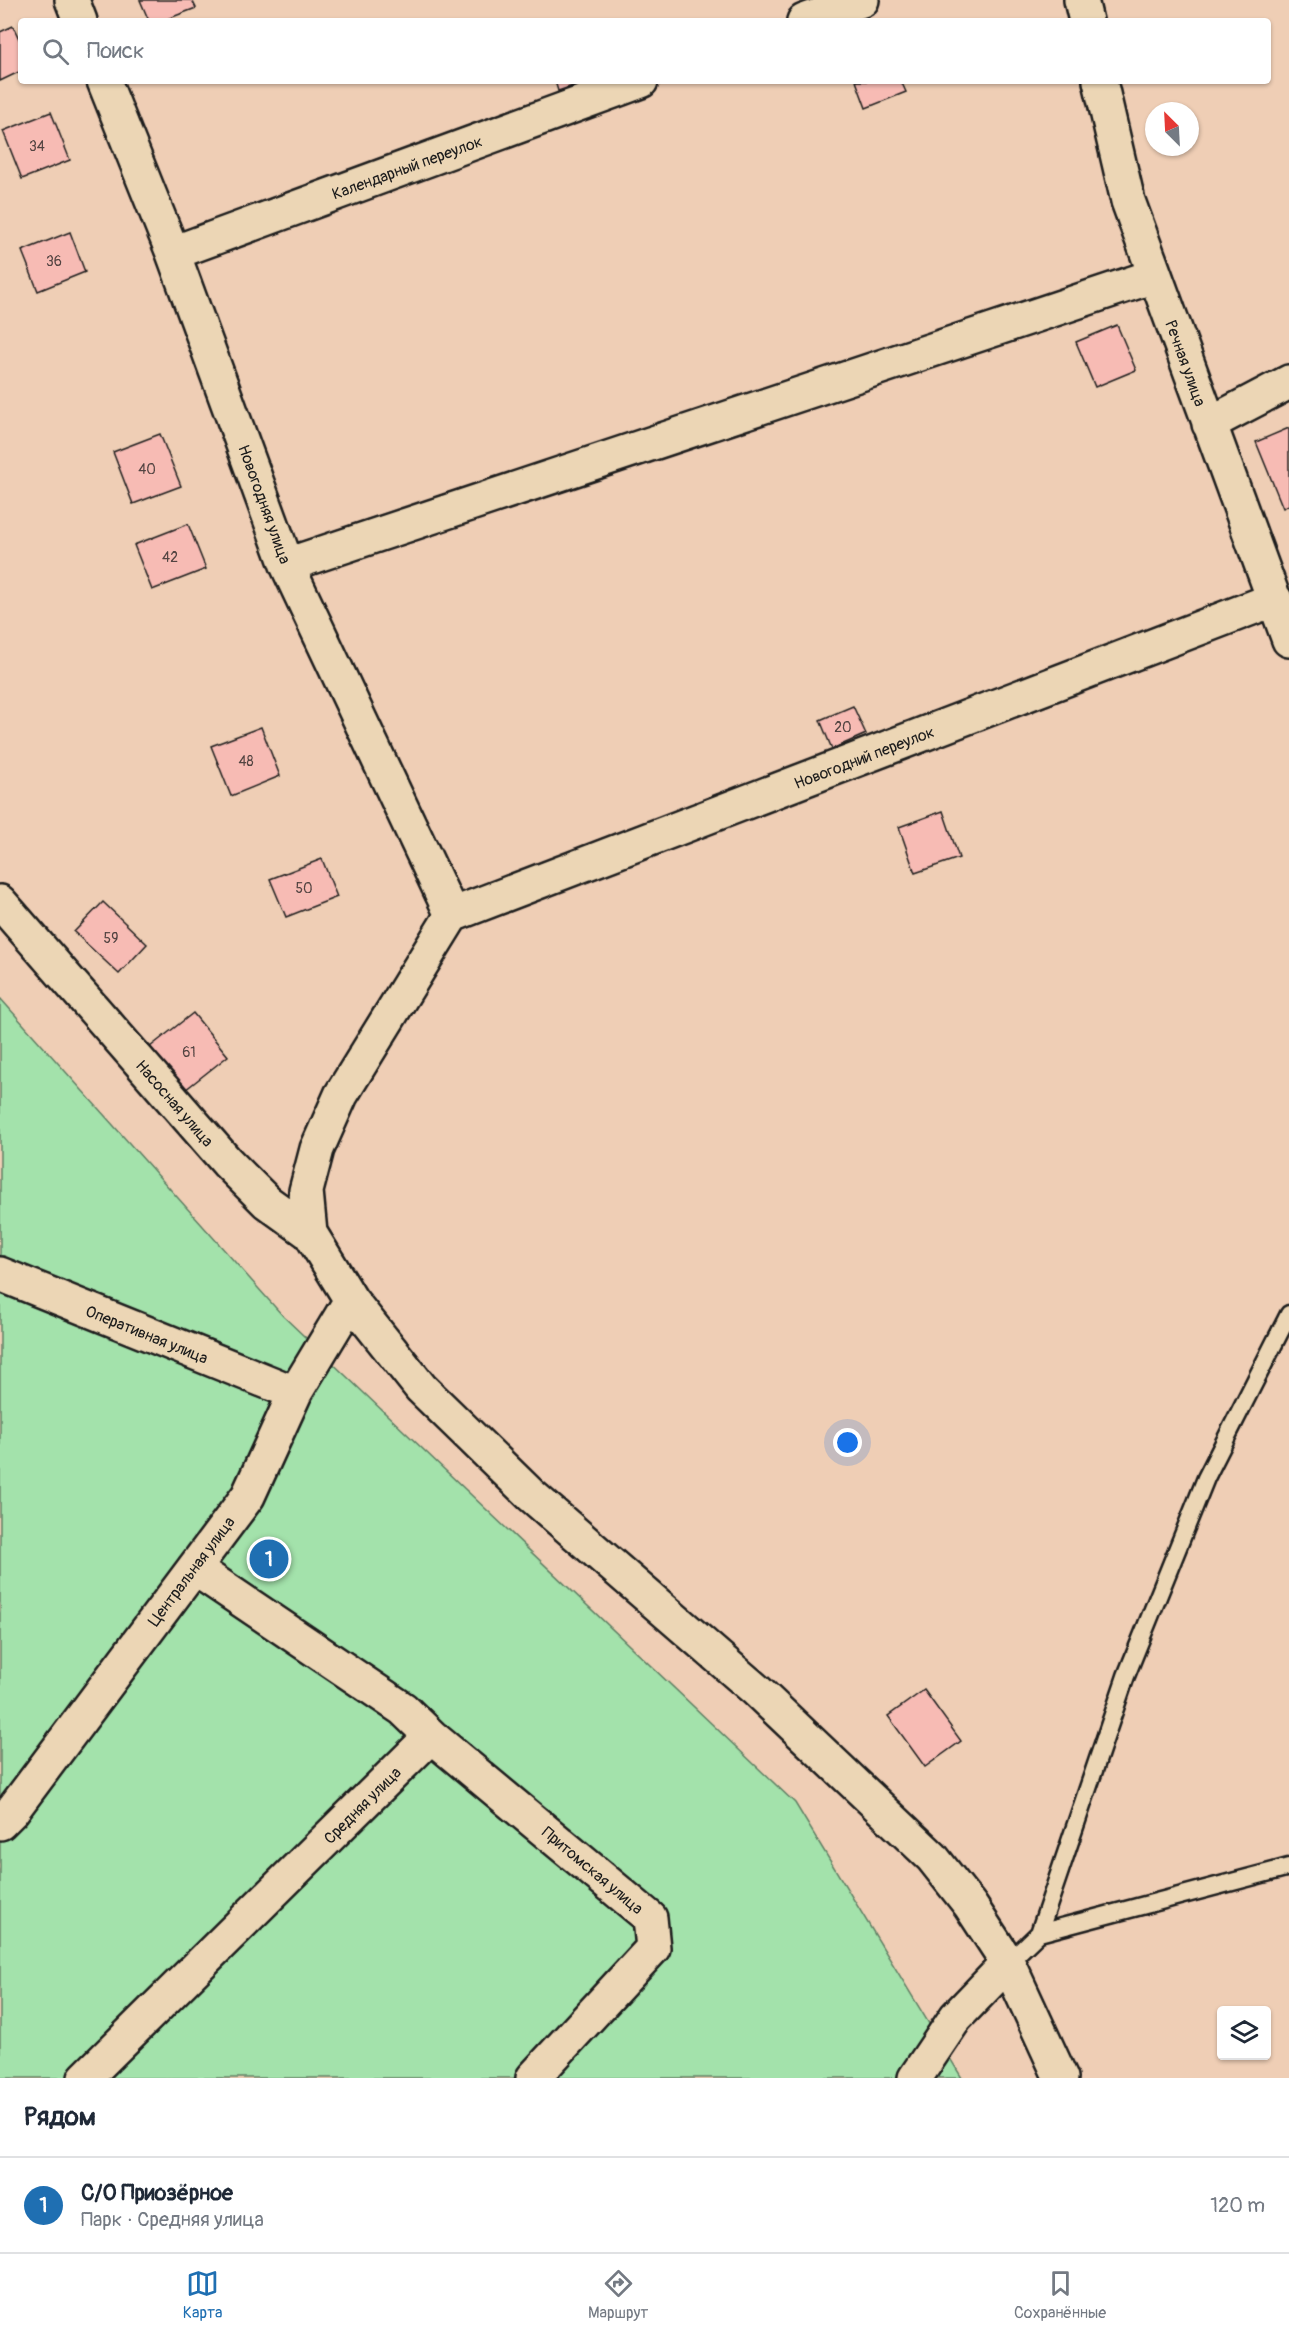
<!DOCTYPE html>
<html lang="ru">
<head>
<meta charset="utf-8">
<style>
	:root { --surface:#fff; --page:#f2f2f3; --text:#1f2937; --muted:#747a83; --line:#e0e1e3; --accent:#1f6fb2 }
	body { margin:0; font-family:Pangolin,sans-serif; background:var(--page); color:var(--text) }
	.controls { position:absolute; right:18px; bottom:18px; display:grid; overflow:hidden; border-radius:6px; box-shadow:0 2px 4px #0004 }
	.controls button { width:54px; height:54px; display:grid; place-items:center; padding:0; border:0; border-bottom:2px solid var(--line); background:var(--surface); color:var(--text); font:30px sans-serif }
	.compass { position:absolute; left:1145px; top:102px; width:54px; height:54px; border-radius:50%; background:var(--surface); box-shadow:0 2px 4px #0004; rotate:336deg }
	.you { position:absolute; left:848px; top:1443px; width:21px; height:21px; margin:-15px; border:4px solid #fff; border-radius:50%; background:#1a73e8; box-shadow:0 0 0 9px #1a73e833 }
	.badge { display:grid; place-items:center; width:39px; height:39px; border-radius:50%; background:var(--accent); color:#fff; font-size:20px; font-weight:700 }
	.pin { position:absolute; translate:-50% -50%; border:3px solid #fff; box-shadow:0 2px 6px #0006 }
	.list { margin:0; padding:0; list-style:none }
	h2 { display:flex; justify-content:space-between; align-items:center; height:78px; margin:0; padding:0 24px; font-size:26px }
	h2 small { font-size:20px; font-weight:400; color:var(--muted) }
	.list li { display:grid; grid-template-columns:39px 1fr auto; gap:18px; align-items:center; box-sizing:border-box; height:96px; padding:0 24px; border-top:2px solid var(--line) }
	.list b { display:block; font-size:22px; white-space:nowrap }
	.list p { margin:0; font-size:20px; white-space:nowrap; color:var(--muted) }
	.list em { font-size:20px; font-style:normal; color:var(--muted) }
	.icon { flex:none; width:33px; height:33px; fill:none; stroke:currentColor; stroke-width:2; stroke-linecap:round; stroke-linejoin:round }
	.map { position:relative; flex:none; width:1289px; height:2078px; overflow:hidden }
	.search { position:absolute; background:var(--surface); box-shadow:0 2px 4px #0004; left:18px; right:18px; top:18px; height:66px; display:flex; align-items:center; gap:15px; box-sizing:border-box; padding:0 21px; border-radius:6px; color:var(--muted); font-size:22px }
	.sheet { height:174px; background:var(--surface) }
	nav { display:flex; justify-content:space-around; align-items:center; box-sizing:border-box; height:84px; border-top:2px solid var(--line); background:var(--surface); font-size:16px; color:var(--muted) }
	nav a { display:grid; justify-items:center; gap:3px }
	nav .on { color:var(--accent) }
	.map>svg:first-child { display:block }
	.green { fill:#a3e2ab; stroke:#607f64; stroke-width:1.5 }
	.building { fill:#f7bbb4; stroke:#1c1c1c; stroke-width:1.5 }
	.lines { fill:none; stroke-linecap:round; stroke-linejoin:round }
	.service-casing { stroke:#1c1c1c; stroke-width:21 }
	.minor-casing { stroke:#1c1c1c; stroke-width:38 }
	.service { stroke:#ecd6b5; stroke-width:16 }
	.minor { stroke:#ecd6b5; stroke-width:33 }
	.labels { text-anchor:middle; stroke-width:6; stroke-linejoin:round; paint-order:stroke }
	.number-label { font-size:14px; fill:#534442 }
	.street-label { font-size:16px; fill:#1c1c1c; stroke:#ecd6b5 }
</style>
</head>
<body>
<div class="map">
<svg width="1289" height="2078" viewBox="0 0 1289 2078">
	<rect width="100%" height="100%" fill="#efceb5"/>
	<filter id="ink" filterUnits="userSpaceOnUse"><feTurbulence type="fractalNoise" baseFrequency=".0167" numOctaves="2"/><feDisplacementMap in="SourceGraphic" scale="12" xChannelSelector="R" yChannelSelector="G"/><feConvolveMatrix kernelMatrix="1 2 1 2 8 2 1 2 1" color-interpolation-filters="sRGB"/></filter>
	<g filter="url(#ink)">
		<path class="green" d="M 0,998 L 283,1316 L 795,1803 L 962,2078 L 0,2078 Z"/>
		<path class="building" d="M 140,0 L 192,0 L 196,8 L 162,21 L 149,21 Z
			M 13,26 L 21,43 L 21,71 L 0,81 L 0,32 Z
			M 555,81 L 587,81 L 558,91 Z
			M 856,81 L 901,81 L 906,92 L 866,108 Z
			M 51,112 L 70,160 L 22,179 L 3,131 Z
			M 70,232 L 85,272 L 38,291 L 22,251 Z
			M 1117,325 L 1136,370 L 1095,387 L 1076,342 Z
			M 1289,428 L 1289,505 L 1283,508 L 1256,442 Z
			M 160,434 L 181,486 L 133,504 L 113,452 Z
			M 188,524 L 206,569 L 152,590 L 134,545 Z
			M 853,706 L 866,734 L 832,749 L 820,720 Z
			M 261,727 L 280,776 L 231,796 L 211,746 Z
			M 943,811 L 959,858 L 915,873 L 899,827 Z
			M 322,859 L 337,897 L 286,917 L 270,879 Z
			M 103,902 L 147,944 L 119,974 L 74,932 Z
			M 193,1013 L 228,1056 L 185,1090 L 150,1047 Z
			M 924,1690 L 961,1741 L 925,1767 L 888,1716 Z"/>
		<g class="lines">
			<g class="service-casing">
				<path id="service" d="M 1039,1933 L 1126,1676 L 1206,1478 L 1289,1314
					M 1008,1963 L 1039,1933 L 1289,1867"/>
			</g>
			<g class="minor-casing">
				<path id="minor" d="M 72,0 L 80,21
					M 1081,0 L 1086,21
					M 804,21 L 862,0
					M 104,81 L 173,253 L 287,565 L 452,915
					M 1100,81 L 1128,201 L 1289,640
					M 173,253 L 641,81
					M 1209,424 L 1289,382
					M 287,565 L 1154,276
					M 0,902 L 227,1162 L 267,1202 L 310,1233 L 351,1300 L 421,1388 L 531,1495 L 756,1690 L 932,1857 L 970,1905 L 1008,1963 L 1061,2078
					M 452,915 L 1275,599
					M 310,1233 L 306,1191 L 317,1149 L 341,1095 L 452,915
					M 0,1274 L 295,1393
					M 431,1736 L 650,1918 L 653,1948 L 533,2078
					M 0,1823 L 12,1811 L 248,1496 L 295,1393 L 351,1300
					M 85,2078 L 431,1736 L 403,1709 L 194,1568
					M 915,2078 L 956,2017 L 1008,1963"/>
			</g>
			<use href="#service" class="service"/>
			<use href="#minor" class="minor"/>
		</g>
	</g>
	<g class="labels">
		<g class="number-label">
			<text x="37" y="151">34</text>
			<text x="54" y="266">36</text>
			<text x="147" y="474">40</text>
			<text x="170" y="562">42</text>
			<text x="843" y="732">20</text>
			<text x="246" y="766">48</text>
			<text x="304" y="893">50</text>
			<text x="111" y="943">59</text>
			<text x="189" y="1057">61</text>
		</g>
		<g class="street-label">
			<text transform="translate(407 167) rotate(-20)" y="6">Календарный переулок</text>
			<text transform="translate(1186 363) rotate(70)" y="6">Речная улица</text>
			<text transform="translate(265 504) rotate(70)" y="6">Новогодняя улица</text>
			<text transform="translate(864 757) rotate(-21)" y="6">Новогодний переулок</text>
			<text transform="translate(175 1103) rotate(49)" y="6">Насосная улица</text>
			<text transform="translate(147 1334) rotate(22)" y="6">Оперативная улица</text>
			<text transform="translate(191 1571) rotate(-53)" y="6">Центральная улица</text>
			<text transform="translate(362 1805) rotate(-45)" y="6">Средняя улица</text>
			<text transform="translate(593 1870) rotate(40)" y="6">Притомская улица</text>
		</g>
	</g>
</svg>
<div class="controls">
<button><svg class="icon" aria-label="layers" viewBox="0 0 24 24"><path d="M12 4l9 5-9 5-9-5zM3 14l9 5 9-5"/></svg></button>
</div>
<svg class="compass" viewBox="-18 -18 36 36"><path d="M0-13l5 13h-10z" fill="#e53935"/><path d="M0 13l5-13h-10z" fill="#747a83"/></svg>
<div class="you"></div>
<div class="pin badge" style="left:269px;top:1559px">1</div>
<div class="search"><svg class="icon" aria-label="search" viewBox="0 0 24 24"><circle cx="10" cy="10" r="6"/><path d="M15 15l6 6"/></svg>Поиск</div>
</div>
<section class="sheet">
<h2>Рядом<small></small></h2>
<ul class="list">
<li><span class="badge">1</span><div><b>С/О Приозёрное</b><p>Парк · Средняя улица</p></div><em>120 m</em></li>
</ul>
</section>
<nav>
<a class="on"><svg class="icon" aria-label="map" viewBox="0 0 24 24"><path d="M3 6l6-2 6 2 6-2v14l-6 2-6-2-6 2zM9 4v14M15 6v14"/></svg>Карта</a>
<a><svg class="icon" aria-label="directions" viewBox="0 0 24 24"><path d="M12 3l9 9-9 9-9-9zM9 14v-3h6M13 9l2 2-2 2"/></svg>Маршрут</a>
<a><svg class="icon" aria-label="saved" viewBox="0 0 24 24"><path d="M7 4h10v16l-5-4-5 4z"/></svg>Сохранённые</a>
</nav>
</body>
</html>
